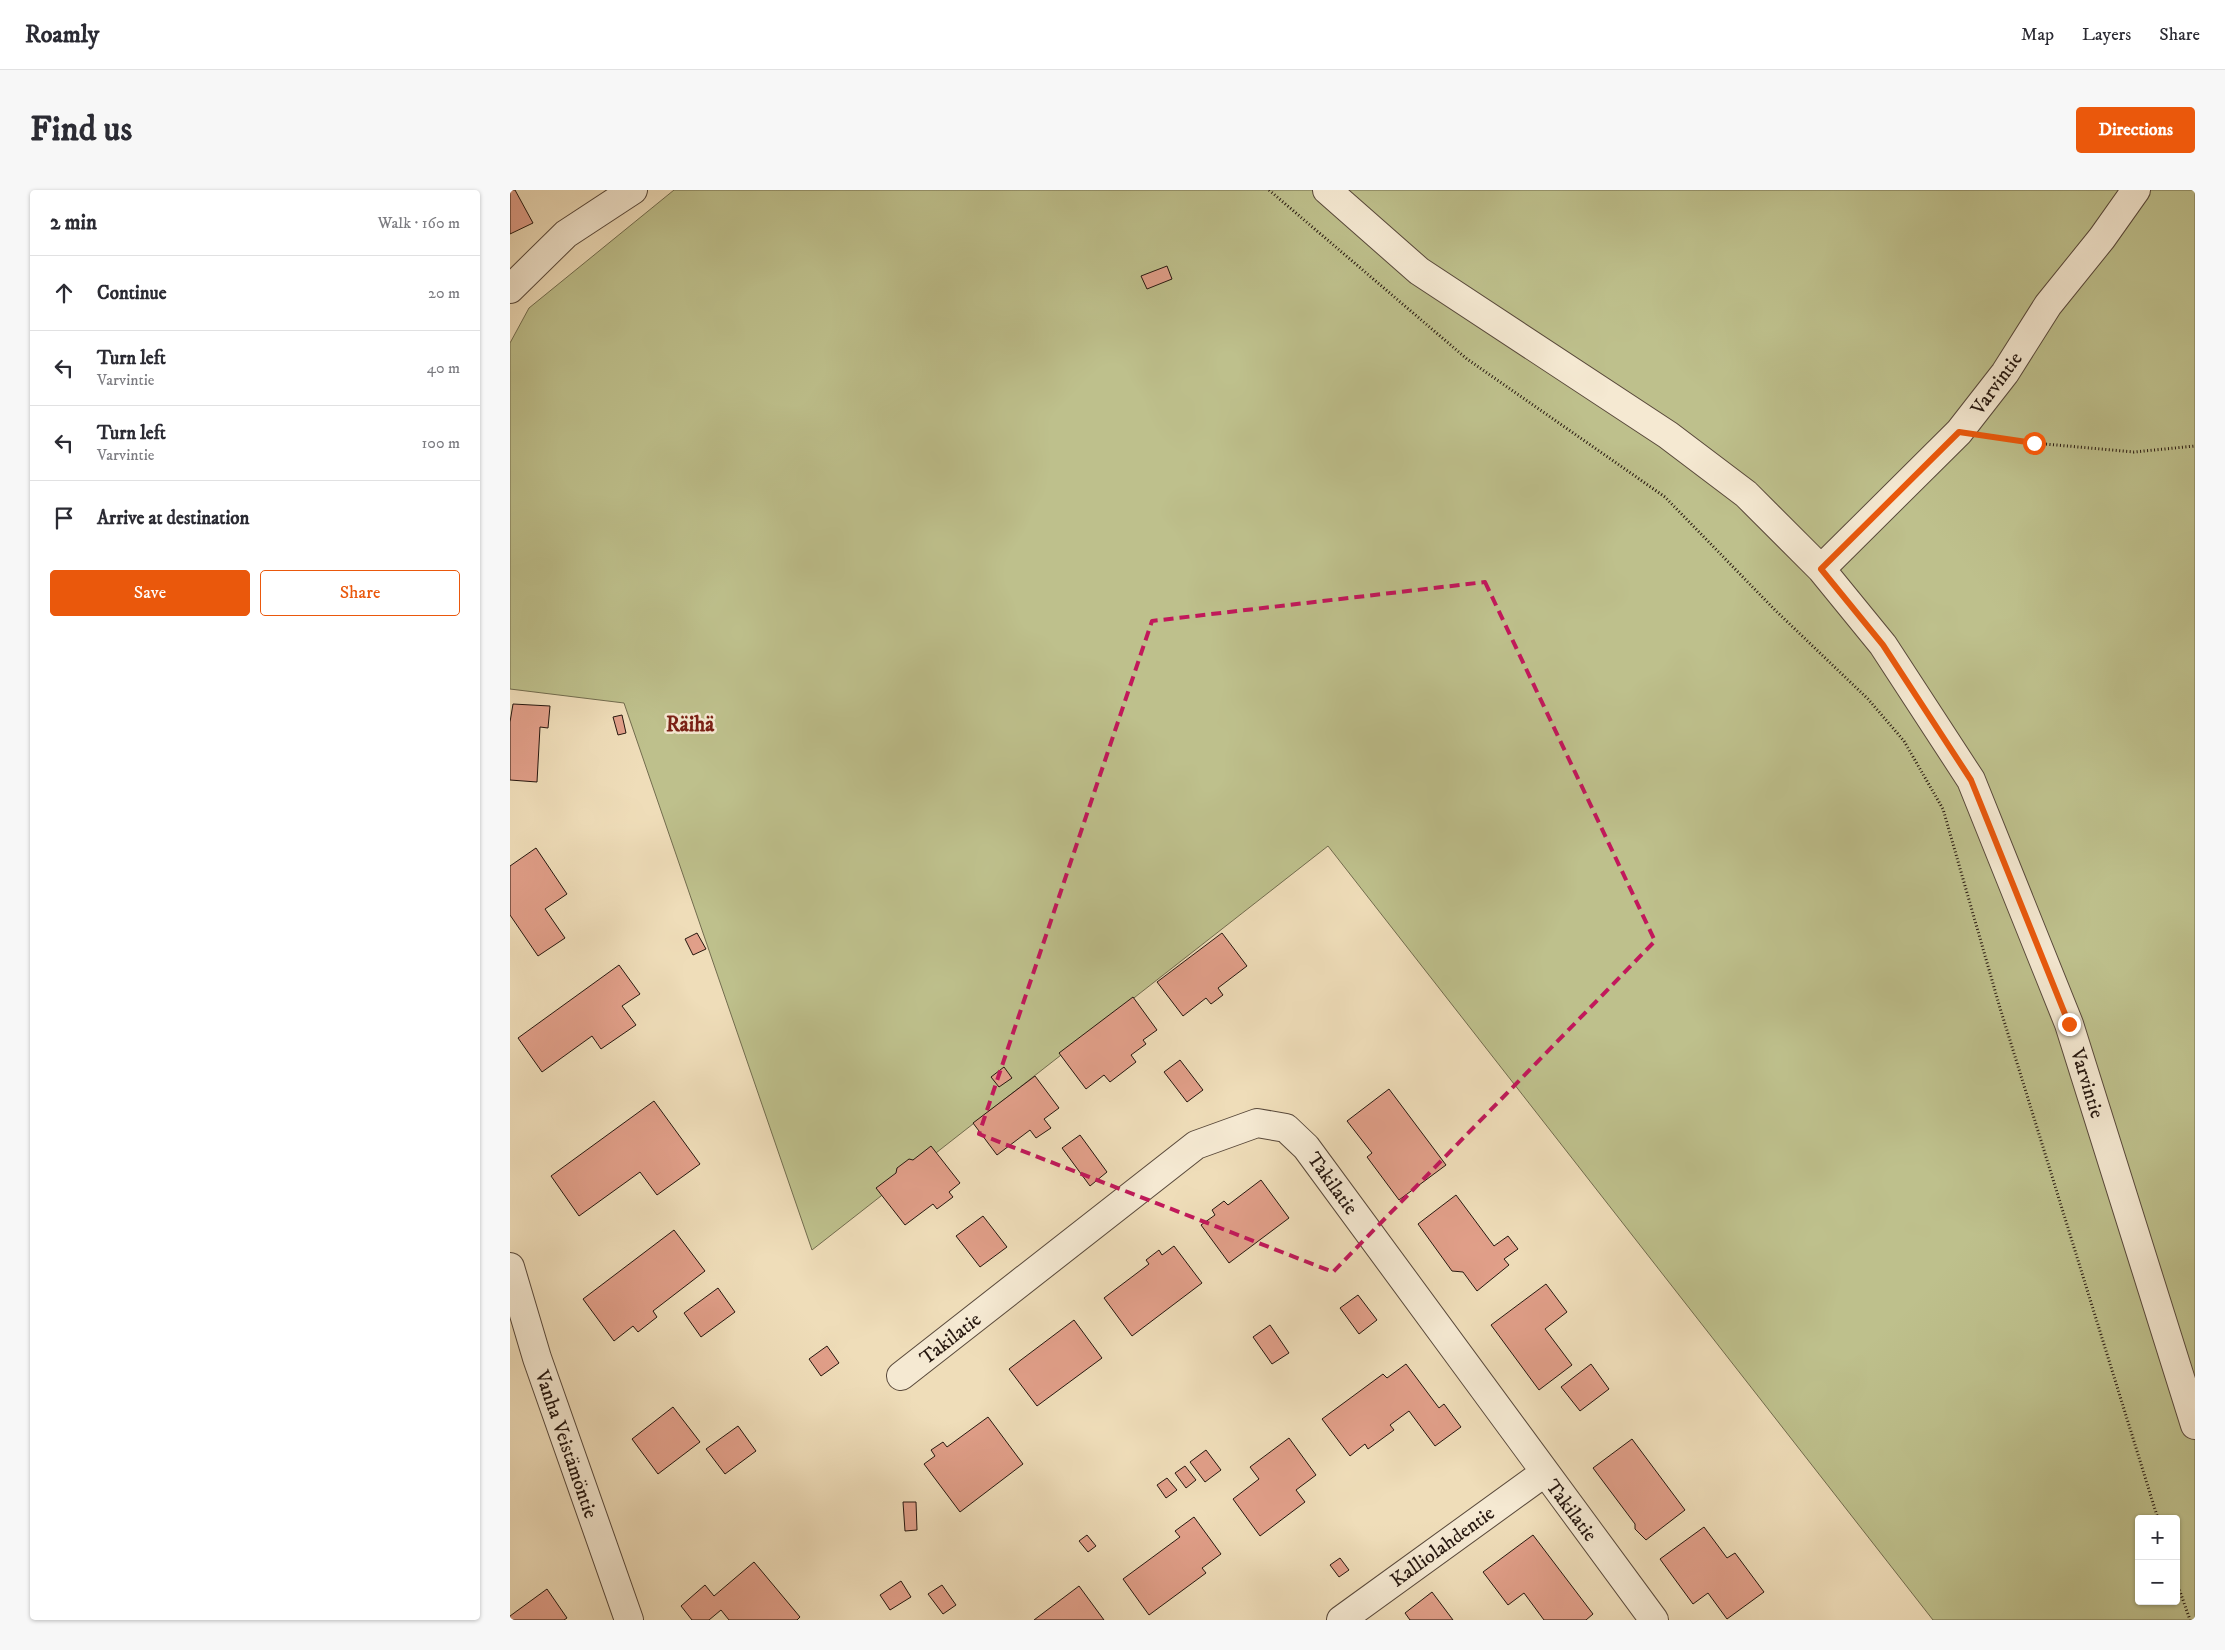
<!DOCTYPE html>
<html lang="en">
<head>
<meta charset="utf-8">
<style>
	:root { --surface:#fff; --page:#f7f7f7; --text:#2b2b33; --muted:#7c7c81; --line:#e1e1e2; --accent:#ea580c }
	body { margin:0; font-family:"IM FELL DW Pica",serif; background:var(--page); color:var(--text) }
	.controls { position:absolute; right:15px; bottom:15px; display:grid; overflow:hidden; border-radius:5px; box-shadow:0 1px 4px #0004 }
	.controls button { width:45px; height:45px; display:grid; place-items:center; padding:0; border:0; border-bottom:1px solid var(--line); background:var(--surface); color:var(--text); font:25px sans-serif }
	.stop { position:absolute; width:15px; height:15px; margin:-11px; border:4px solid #ea580c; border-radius:50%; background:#fff }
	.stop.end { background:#ea580c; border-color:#fff; box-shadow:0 1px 5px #0008 }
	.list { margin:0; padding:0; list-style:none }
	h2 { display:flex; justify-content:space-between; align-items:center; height:65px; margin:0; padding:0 20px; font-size:21px }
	h2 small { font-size:16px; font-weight:400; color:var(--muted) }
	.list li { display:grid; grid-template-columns:32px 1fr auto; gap:15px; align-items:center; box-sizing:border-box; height:75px; padding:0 20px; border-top:1px solid var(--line) }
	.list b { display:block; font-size:19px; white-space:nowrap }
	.list p { margin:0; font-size:16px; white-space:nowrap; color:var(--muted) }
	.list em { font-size:16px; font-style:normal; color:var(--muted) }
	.actions { display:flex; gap:10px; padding:15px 20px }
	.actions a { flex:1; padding:11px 0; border:1px solid var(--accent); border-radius:5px; text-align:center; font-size:18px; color:var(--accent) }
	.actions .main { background:var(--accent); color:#fff }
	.icon { flex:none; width:28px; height:28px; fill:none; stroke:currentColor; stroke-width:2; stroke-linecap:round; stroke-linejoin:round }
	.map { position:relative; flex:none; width:1685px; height:1430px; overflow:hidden; border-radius:5px }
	header { display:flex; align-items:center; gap:30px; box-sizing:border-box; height:70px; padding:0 25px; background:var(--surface); border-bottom:1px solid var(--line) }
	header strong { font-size:24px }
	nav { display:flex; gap:28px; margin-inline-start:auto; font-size:18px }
	.intro { display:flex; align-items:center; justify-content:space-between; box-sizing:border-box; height:120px; padding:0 30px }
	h1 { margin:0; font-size:35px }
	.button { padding:12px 22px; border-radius:5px; background:var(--accent); color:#fff; font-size:18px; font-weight:700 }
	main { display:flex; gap:30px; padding:0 30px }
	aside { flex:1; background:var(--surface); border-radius:5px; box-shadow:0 1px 4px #0004 }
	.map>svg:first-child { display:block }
	.green { fill:#bec08c; stroke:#726c4e; fill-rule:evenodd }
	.building { fill:#e19f89; stroke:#26170f }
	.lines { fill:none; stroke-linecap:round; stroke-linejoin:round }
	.minor-casing { stroke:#58483a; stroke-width:30 }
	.path { stroke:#26170f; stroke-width:3; stroke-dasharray:1 2.5; stroke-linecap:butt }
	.minor { stroke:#f5e9d2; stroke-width:28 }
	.route { stroke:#ea580c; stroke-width:6 }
	.marked { fill:none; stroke:#c2185b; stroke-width:4; stroke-dasharray:10 6; stroke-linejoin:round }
	.labels { text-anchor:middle; stroke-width:5; stroke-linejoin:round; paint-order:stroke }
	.street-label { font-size:20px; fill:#26170f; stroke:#f5e9d2 }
	.neighbourhood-label { font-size:21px; font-weight:bold; fill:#7a1f14; stroke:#f5e9d2 }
</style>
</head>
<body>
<header>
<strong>Roamly</strong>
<nav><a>Map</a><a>Layers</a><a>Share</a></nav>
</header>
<div class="intro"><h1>Find us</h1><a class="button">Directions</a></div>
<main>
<aside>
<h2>2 min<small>Walk · 160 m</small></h2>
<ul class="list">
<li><svg class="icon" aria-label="ahead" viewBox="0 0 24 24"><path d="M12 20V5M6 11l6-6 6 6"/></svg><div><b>Continue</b></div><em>20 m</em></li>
<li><svg class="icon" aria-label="left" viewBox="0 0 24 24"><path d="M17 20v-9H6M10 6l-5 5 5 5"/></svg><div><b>Turn left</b><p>Varvintie</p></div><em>40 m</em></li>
<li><svg class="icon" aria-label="left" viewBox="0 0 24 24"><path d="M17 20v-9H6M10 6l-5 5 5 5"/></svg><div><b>Turn left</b><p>Varvintie</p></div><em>100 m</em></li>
<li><svg class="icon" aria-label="arrive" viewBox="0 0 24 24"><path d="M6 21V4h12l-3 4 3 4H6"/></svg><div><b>Arrive at destination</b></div></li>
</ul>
<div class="actions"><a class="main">Save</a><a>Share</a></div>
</aside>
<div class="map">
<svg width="1685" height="1430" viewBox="0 0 1685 1430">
	<rect width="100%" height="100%" fill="#efddb9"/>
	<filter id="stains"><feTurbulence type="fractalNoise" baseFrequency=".004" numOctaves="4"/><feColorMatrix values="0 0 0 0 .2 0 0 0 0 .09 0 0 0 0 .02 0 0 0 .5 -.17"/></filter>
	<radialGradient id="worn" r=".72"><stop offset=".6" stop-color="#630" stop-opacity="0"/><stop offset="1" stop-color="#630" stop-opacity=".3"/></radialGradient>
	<path class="green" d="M 164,0 L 1685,0 L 1685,1430 L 1423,1430 L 818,656 L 302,1060 L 114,513 L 0,499 L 0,153 L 19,118 ZM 1629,1329 L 1666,1329 L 1666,1411 L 1629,1411 Z"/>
	<path class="building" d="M 0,0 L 5,0 L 23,33 L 0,44 Z
		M 657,76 L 662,89 L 637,99 L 631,86 Z
		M 3,514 L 40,516 L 38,538 L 30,537 L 27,592 L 0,590 L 0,532 Z
		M 112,525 L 116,543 L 108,545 L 103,527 Z
		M 26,658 L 57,704 L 35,719 L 55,748 L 28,766 L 0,725 L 0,676 Z
		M 187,743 L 196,759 L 183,765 L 175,749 Z
		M 712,743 L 737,776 L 708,798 L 713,805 L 701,814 L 696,808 L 673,826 L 647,792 Z
		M 109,775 L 130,804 L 112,816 L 126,835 L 91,859 L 82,846 L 32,882 L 8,848 Z
		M 623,807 L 647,840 L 633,850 L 636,854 L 621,865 L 626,872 L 600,892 L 594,885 L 576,899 L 549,863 Z
		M 670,870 L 693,900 L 677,912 L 654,882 Z
		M 494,877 L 502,888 L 489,897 L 481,887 Z
		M 525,886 L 549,918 L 534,929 L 541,938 L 526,948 L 520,940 L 487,965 L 463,933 Z
		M 879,899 L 936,975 L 889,1010 L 857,967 L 862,963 L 837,931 Z
		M 144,911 L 190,974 L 147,1005 L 130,982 L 69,1026 L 41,986 Z
		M 570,945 L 597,982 L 580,996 L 552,958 Z
		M 421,956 L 450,993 L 439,1002 L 443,1007 L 427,1019 L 423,1014 L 395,1035 L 366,998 L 386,983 L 387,978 L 399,969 L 403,970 Z
		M 751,990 L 779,1028 L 719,1073 L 691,1035 L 705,1025 L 702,1020 L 714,1011 L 718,1015 Z
		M 946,1005 L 984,1056 L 998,1046 L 1008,1059 L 994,1069 L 999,1075 L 967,1101 L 953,1082 L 942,1081 L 908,1034 Z
		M 473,1026 L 497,1057 L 470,1077 L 446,1046 Z
		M 164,1040 L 195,1081 L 143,1121 L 147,1127 L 128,1142 L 123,1136 L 104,1151 L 73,1109 Z
		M 664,1056 L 692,1093 L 622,1146 L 594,1108 L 639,1074 L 636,1070 L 649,1060 L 652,1065 Z
		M 1036,1094 L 1057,1122 L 1035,1139 L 1062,1175 L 1029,1200 L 981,1135 Z
		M 208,1098 L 225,1122 L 191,1147 L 174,1123 Z
		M 848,1105 L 867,1130 L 849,1144 L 830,1118 Z
		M 564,1130 L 592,1168 L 527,1216 L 499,1179 Z
		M 760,1135 L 779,1163 L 762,1174 L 743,1147 Z
		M 317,1156 L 329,1173 L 311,1186 L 299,1169 Z
		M 896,1174 L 929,1218 L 934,1214 L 951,1237 L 925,1256 L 899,1221 L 880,1235 L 884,1240 L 858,1259 L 855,1254 L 840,1266 L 812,1229 L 873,1184 L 877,1188 Z
		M 1081,1174 L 1099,1199 L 1070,1221 L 1051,1197 Z
		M 163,1217 L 190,1252 L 148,1284 L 122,1249 Z
		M 478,1227 L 513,1274 L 450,1322 L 414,1274 L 425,1266 L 421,1260 L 433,1252 L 437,1257 Z
		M 228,1236 L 246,1261 L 215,1284 L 196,1259 Z
		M 779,1248 L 806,1285 L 786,1300 L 795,1312 L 750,1346 L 723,1309 L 749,1289 L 740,1277 Z
		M 1122,1249 L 1175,1320 L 1136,1350 L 1125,1339 L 1125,1334 L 1083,1278 Z
		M 696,1260 L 711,1280 L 695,1292 L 680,1272 Z
		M 675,1276 L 686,1290 L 676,1298 L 665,1283 Z
		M 657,1288 L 667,1300 L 656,1308 L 647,1295 Z
		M 393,1312 L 406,1312 L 407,1340 L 395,1341 Z
		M 684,1327 L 711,1364 L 692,1378 L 696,1383 L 639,1425 L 613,1389 L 670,1347 L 665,1341 Z
		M 1194,1337 L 1217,1368 L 1225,1363 L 1254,1402 L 1217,1429 L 1198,1403 L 1183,1414 L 1150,1369 Z
		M 577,1345 L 586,1356 L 578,1362 L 569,1351 Z
		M 1023,1345 L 1083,1424 L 1076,1430 L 1034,1430 L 1014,1403 L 998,1415 L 973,1382 Z
		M 830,1368 L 839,1380 L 829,1387 L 820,1375 Z
		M 244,1372 L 290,1427 L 287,1430 L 219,1430 L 211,1420 L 199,1430 L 182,1430 L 171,1416 L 195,1395 L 204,1406 Z
		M 391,1391 L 401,1407 L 380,1420 L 370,1405 Z
		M 432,1395 L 446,1415 L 433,1424 L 418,1404 Z
		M 569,1396 L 594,1430 L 524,1430 Z
		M 37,1399 L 57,1428 L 54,1430 L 0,1430 L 0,1426 Z
		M 922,1402 L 943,1430 L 900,1430 L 895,1423 Z"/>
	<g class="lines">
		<g class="minor-casing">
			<path id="minor" d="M 817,0 L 909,81 L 1158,245 L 1236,304 L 1311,379 L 1373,455 L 1461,590 L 1559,834 L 1685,1235
				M 0,99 L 56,44 L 123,0
				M 1311,379 L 1449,242 L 1495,183 L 1538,115 L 1592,48 L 1626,0
				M 0,1077 L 27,1168 L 119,1430
				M 391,1186 L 686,955 L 747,933 L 776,938 L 796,957 L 1144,1430
				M 831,1430 L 1034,1283"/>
		</g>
		<path class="path" d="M 759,0 L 957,169 L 1155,307 L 1265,420 L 1358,509 L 1394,551 L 1433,619 L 1490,818 L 1648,1329
			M 1484,247 L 1524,253 L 1624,262 L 1685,256
			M 1666,1390 L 1680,1430"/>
		<use href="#minor" class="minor"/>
	</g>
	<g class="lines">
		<path class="route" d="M 1524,253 L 1449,242 L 1311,379 L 1373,455 L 1461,590 L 1559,834"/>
	</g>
	<path class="marked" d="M 975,392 L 1145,751 L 823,1082 L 469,944 L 642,431 Z"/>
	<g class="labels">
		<g class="street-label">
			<text transform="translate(1486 193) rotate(-54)" y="7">Varvintie</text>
			<text transform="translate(1578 893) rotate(73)" y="7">Varvintie</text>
			<text transform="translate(823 993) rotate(54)" y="7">Takilatie</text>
			<text transform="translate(440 1148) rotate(-38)" y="7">Takilatie</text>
			<text transform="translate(57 1254) rotate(71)" y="7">Vanha Veistämöntie</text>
			<text transform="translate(1062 1320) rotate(53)" y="7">Takilatie</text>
			<text transform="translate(932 1356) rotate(-36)" y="7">Kalliolahdentie</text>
		</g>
		<g class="neighbourhood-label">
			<text x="180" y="541">Räihä</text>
		</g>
	</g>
	<rect width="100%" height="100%" filter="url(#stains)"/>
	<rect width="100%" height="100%" fill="url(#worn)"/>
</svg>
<div class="controls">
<button>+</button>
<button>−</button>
</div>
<div class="stop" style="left:1524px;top:253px"></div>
<div class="stop end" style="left:1559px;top:834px"></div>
</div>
</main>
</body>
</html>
